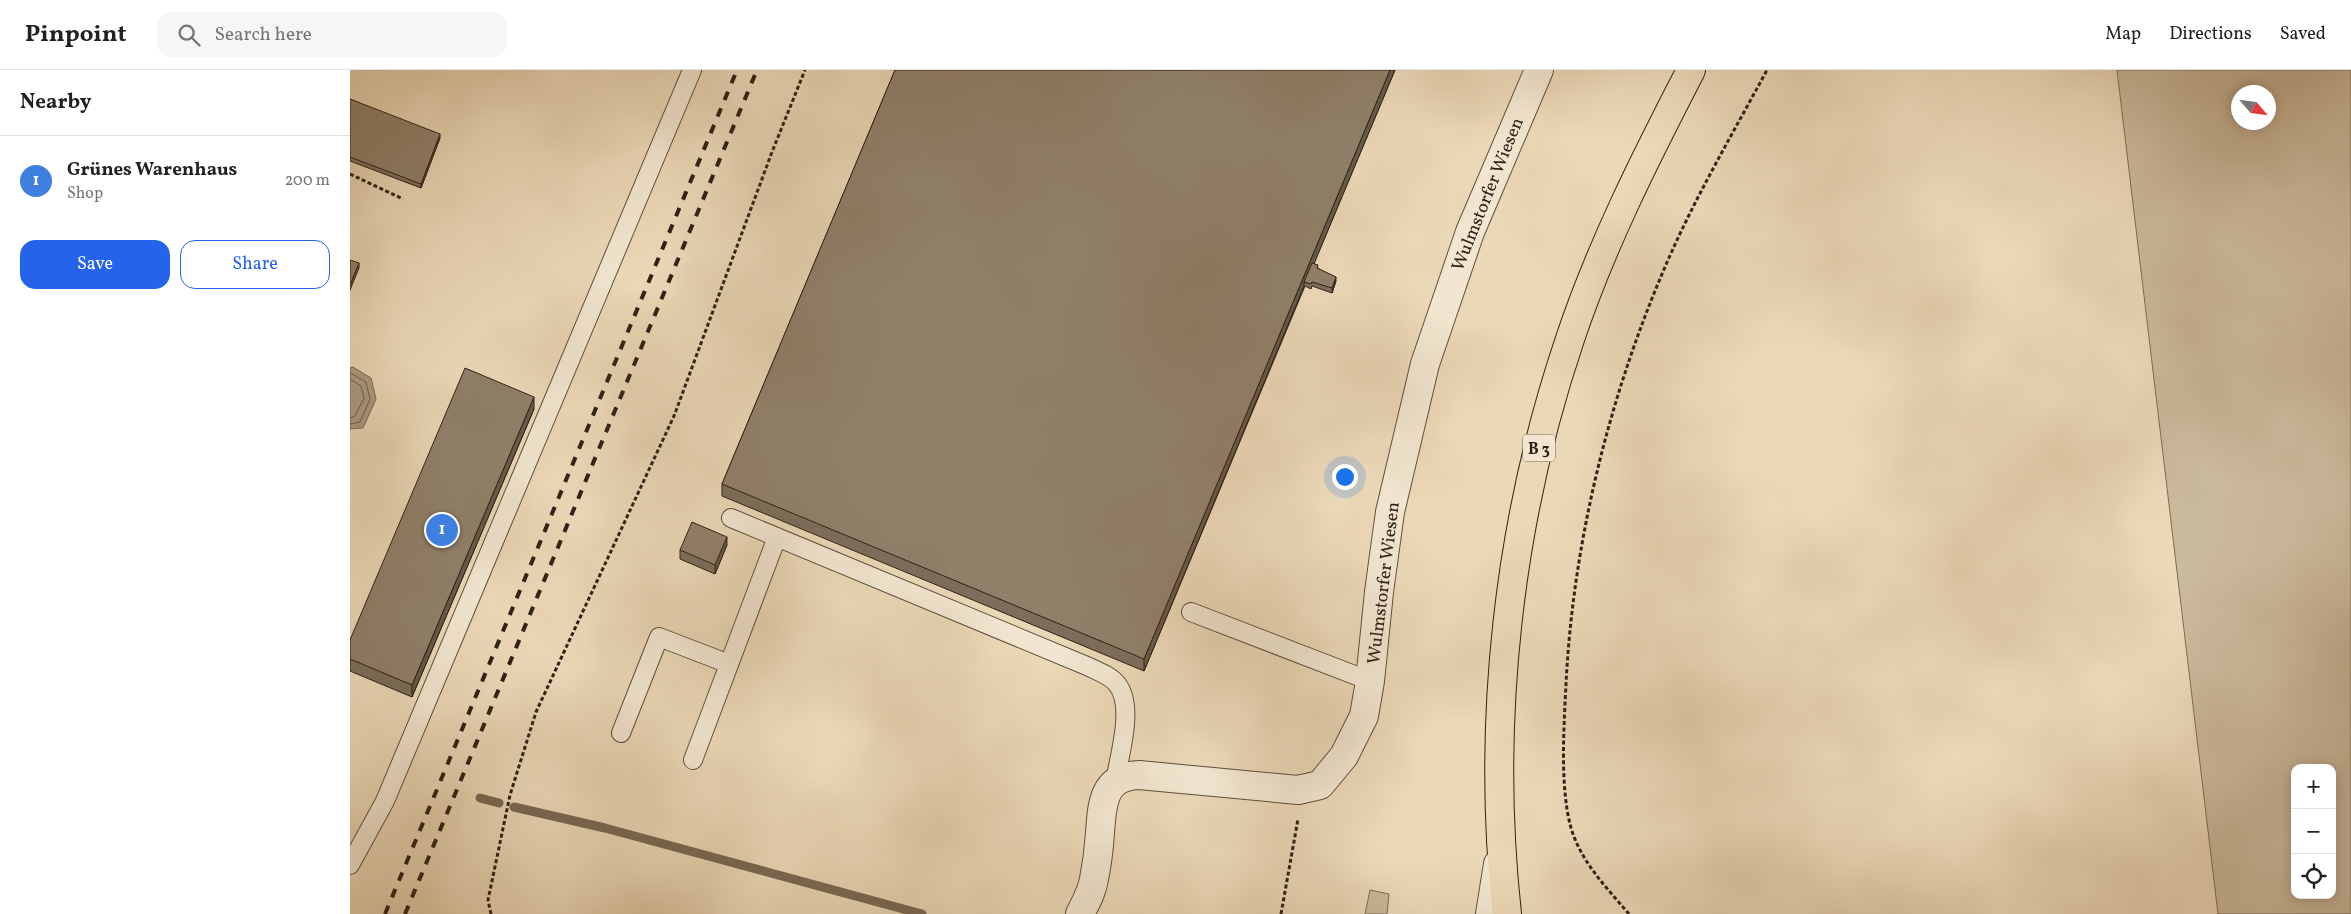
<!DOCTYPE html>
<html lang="en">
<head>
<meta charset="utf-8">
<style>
	:root { --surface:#fff; --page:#f6f6f6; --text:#202124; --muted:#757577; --line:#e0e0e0; --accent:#2563eb }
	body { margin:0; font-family:Vollkorn,serif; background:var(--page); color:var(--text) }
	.controls { position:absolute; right:15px; bottom:15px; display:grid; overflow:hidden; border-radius:10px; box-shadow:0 2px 12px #0003 }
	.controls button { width:45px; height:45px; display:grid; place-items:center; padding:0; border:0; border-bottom:1px solid var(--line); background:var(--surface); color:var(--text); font:25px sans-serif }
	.compass { position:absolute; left:1881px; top:15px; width:45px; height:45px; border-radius:50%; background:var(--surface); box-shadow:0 2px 12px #0003; rotate:118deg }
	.you { position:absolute; left:994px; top:406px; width:18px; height:18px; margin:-12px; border:4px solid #fff; border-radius:50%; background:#1a73e8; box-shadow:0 0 0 8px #1a73e833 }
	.badge { display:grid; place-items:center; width:32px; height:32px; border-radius:50%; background:var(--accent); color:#fff; font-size:16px; font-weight:700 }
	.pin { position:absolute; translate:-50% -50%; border:2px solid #fff; box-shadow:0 1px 5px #0006 }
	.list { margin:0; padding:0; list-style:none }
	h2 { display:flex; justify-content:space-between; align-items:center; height:65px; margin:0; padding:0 20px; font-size:21px }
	h2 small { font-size:16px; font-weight:400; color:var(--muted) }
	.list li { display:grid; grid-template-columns:32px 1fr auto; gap:15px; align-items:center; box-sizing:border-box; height:90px; padding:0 20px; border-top:1px solid var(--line) }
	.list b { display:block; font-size:19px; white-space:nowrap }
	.list p { margin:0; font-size:16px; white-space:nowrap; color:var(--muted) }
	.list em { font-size:16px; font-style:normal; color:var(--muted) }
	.actions { display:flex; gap:10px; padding:15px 20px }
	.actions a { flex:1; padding:11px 0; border:1px solid var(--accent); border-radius:15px; text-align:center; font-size:18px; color:var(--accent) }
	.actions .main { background:var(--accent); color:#fff }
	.icon { flex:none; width:28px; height:28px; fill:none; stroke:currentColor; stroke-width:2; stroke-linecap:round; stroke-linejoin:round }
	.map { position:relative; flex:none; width:2001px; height:844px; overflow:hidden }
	header { display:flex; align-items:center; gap:30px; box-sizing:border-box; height:70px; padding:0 25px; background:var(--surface); border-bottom:1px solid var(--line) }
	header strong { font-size:24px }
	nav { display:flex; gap:28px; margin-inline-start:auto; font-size:18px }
	.search { width:350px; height:45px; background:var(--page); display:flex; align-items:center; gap:12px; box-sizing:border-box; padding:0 18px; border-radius:15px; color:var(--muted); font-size:19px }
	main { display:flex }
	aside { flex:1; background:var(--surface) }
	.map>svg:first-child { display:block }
	.green { fill:#cbb99c; stroke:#7c6d59; fill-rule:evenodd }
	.water { fill:#ab9a80; stroke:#796a56 }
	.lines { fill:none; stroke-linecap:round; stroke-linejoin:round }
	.shore { stroke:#6c5e4b; stroke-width:1 }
	.stream { stroke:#796a56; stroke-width:9 }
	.service-casing { stroke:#5d4f3e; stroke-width:20 }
	.minor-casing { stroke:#5d4f3e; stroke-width:30 }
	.tertiary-casing { stroke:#5d4f3e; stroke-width:30 }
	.primary-casing { stroke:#2e2116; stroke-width:30 }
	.path { stroke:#2e2116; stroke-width:3; stroke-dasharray:4 2.5; stroke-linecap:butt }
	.service { stroke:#f2e6d0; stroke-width:18 }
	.minor { stroke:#f2e6d0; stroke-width:28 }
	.tertiary { stroke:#f2e6d0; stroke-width:28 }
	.primary { stroke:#ebd8b7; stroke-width:28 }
	.rail { stroke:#2e2116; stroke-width:4; stroke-dasharray:9 9; stroke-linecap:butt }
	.wall { fill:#7c6e5b; stroke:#2e2116 }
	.shaded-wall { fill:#655a4a; stroke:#2e2116 }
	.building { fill:#90806a; stroke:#2e2116 }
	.labels { text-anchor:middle; stroke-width:4; stroke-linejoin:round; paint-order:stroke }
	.shield { fill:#f2e6d0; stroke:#695c4e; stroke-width:1 }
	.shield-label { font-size:16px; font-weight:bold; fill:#2e2116 }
	.street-label { font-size:18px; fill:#2e2116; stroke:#f2e6d0 }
</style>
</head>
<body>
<header>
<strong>Pinpoint</strong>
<div class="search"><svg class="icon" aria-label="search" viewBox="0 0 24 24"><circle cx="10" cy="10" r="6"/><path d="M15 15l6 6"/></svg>Search here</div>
<nav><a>Map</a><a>Directions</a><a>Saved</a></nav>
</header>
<main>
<aside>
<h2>Nearby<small></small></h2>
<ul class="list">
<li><span class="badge" style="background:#3f7fe0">1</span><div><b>Grünes Warenhaus</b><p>Shop</p></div><em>200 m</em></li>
</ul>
<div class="actions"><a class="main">Save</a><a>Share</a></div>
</aside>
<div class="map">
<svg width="2001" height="844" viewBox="0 0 2001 844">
	<rect width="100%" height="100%" fill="#ebd8b7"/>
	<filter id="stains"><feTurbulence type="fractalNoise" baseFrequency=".004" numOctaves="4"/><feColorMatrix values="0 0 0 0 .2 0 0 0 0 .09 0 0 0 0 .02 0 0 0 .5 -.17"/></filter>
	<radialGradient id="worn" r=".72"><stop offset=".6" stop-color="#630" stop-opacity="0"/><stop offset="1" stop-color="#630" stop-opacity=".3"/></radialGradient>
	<path class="green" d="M 1767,0 L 2001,0 L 2001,844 L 1868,844 ZM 1918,22 L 1918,52 L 1888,52 L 1888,22 ZM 1945,698 L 1982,698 L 1982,825 L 1945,825 Z
		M 1020,820 L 1039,824 L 1037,844 L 1015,844 Z"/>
	<path class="water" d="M 3,297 L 21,308 L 26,329 L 13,358 L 0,359 L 0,298 Z"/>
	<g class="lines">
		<path class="shore" d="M 0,303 L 16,312 L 20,329 L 10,352 L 0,354
			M 0,309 L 11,316 L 14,328 L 5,346 L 0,348"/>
		<path class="stream" d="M 130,728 L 149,733
			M 164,737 L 255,758 L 572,844"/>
		<g class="service-casing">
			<path id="service" d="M 381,448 L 737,596 C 747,601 760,605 767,614 C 785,636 769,686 765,712
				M 841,542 L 1020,611
				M 271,663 L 309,567 L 379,594
				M 343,690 L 427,467
				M 0,795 L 35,731 L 342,0"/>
		</g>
		<g class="minor-casing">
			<path id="minor" d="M 730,844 C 736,832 742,822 744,809 C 747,794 749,778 750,763 C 752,734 753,706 789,705 L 948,720 L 970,715 L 994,686 L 1014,646 L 1020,611 L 1029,522 L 1040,442 L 1075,294 L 1120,162 L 1189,0"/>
		</g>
		<g class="tertiary-casing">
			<path id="tertiary" d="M 1140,844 L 1148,794"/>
		</g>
		<g class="primary-casing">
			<path id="primary" d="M 1157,844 C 1136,653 1158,452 1220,269 C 1251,176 1296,87 1341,0"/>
		</g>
		<path class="path" d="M 0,104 L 53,129
			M 141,844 L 138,830 L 160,725 L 186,642 L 324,346 L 422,82 L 455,0
			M 931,844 L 948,749
			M 1279,844 C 1256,817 1229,790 1220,754 C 1210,714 1214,655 1216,614 C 1223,473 1259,327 1315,197 C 1344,129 1382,65 1417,0"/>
		<use href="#service" class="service"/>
		<use href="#minor" class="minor"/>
		<use href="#tertiary" class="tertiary"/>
		<use href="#primary" class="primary"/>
		<path class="rail" d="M 35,844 L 387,0
			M 55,844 L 407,0"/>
	</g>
	<path class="wall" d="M 545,0 L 1045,0 L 964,193 L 968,198 L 986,211 L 982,223 L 962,216 L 961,219 L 955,216 L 794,601 L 372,426 L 372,414 Z
		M 0,29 L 90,68 L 71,118 L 0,91 Z
		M 184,339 L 62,627 L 0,601 L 0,570 Z
		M 377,475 L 365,504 L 330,489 L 330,480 Z"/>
	<path class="shaded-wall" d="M 1040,0 L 1045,0 L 956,213 L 954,212 L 954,216 L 794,601 L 794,589 Z
		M 90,64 L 90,68 L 71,118 L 71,114 Z
		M 9,193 L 9,198 L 0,220 L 0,215 Z
		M 986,207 L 986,211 L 982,223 L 982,218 Z
		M 184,327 L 184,339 L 62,627 L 62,615 Z
		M 377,467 L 377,475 L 365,504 L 365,495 Z"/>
	<path class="building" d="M 545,0 L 1040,0 L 794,589 L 372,414 Z
		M 0,29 L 90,64 L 71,114 L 0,87 Z
		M 0,190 L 9,193 L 0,215 Z
		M 962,193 L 968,195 L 967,198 L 986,207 L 982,218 L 962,212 L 961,214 L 954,212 Z
		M 115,298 L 184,327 L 62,615 L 0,589 L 0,570 Z
		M 342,452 L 377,467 L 365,495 L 330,480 Z"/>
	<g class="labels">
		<rect class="shield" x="1173" y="364.5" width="32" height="27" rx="4"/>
		<g class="shield-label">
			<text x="1189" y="384">B 3</text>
		</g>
		<g class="street-label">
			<text transform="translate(1137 124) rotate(-68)" y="6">Wulmstorfer Wiesen</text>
			<text transform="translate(1033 513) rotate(-83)" y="6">Wulmstorfer Wiesen</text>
		</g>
	</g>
	<rect width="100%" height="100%" filter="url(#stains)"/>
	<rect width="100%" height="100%" fill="url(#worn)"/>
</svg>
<div class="controls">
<button>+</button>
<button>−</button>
<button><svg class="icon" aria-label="locate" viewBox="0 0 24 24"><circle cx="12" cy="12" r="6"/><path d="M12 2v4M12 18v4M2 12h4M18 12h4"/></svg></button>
</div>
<svg class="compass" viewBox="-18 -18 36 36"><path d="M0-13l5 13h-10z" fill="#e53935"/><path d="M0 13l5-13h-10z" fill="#757577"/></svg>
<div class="you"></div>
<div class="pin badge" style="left:92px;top:460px;background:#3f7fe0">1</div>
</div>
</main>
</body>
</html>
